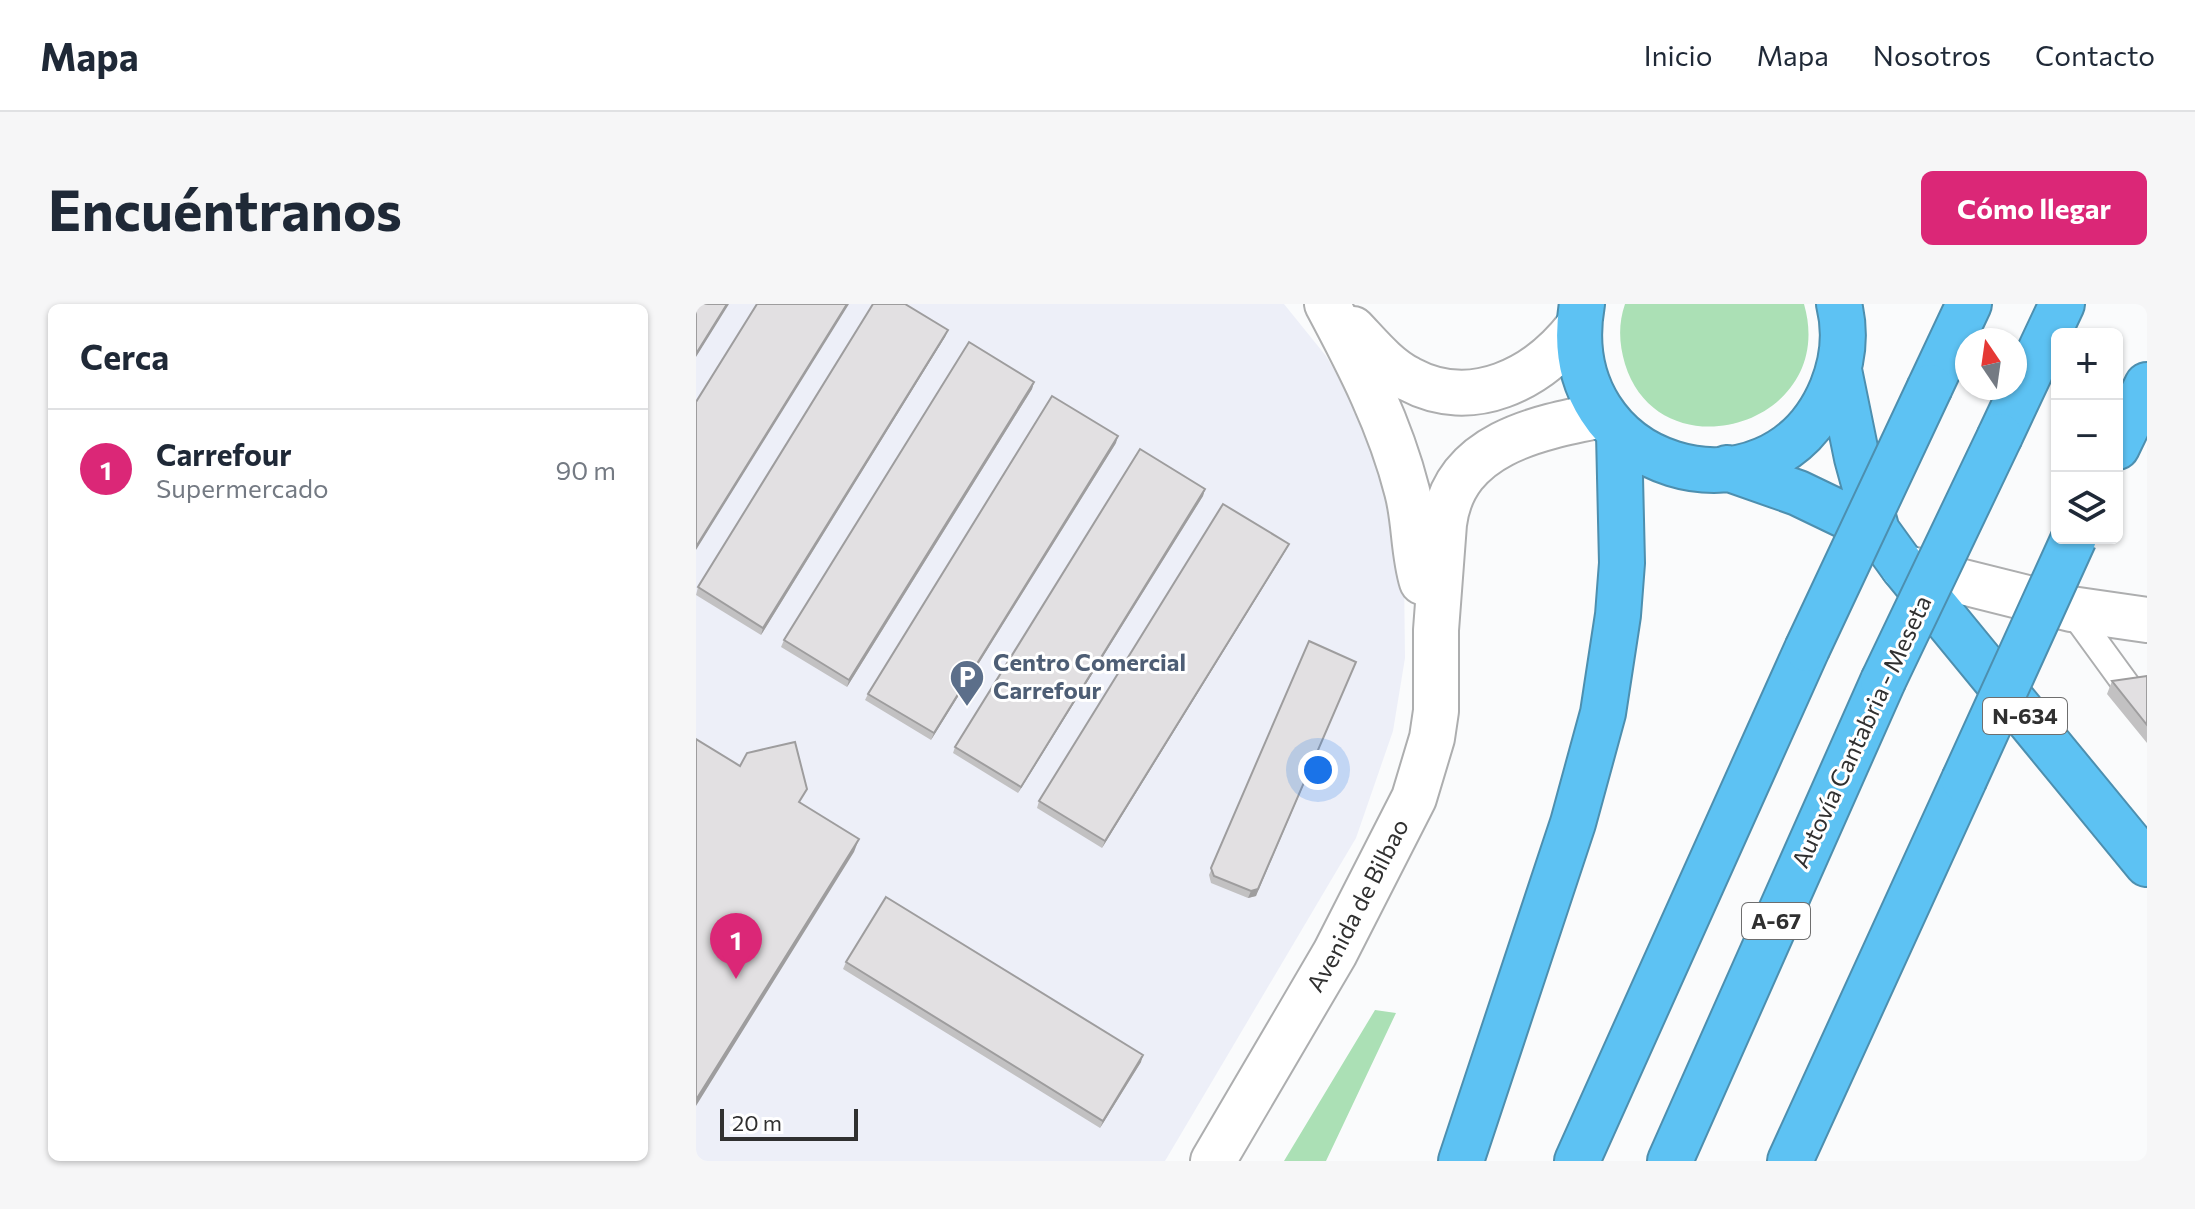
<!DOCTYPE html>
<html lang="es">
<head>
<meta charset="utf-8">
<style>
	:root { --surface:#fff; --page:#f6f6f7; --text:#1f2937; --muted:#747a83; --line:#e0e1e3; --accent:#db2777 }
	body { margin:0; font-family:Commissioner,sans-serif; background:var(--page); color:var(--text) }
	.controls { position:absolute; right:24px; top:24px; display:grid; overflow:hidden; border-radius:12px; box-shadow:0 2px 6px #0004 }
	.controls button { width:72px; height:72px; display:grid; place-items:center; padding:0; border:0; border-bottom:2px solid var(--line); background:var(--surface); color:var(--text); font:40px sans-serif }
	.compass { position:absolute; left:1259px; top:24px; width:72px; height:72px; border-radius:50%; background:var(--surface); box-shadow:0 2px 6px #0004; rotate:347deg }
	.scale { position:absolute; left:24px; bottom:20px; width:138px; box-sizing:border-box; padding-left:8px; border:4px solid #303030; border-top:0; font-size:22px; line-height:28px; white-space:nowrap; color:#303030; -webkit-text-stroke:6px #fff; paint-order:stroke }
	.you { position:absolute; left:622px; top:466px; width:28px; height:28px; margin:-20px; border:6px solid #fff; border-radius:50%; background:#1a73e8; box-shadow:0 0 0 12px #1a73e833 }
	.badge { display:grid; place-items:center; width:52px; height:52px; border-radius:50%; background:var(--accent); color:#fff; font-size:26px; font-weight:700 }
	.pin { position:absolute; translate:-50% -66px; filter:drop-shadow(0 2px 4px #0008) }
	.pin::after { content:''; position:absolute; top:42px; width:28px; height:24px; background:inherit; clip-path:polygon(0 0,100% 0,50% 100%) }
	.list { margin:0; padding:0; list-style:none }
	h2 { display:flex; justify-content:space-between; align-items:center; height:104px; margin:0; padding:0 32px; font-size:34px }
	h2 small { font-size:26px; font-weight:400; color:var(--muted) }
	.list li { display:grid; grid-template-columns:52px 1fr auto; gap:24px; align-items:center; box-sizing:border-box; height:120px; padding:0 32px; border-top:2px solid var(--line) }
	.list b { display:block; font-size:30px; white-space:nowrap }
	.list p { margin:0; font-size:26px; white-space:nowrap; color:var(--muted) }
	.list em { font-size:26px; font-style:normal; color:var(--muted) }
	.icon { flex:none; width:44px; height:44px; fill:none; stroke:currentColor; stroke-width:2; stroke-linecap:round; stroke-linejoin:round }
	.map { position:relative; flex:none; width:1451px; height:857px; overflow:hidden; border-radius:12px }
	header { display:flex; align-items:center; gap:48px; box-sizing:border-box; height:112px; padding:0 40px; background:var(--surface); border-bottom:2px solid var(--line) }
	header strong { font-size:38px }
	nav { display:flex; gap:44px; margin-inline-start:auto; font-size:28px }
	.intro { display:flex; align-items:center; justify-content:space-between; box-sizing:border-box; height:192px; padding:0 48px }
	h1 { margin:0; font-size:56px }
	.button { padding:20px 36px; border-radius:12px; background:var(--accent); color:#fff; font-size:28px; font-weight:700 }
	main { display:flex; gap:48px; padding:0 48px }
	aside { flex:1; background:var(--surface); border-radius:12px; box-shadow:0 2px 6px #0004 }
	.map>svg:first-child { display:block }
	.built { fill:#edeff8 }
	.green { fill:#abe0b5 }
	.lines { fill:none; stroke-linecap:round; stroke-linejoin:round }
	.lane-casing { stroke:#adaeaf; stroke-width:30 }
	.street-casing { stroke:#adaeaf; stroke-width:48 }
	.highway-casing { stroke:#4d8faf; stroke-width:48 }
	.lane { stroke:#fff; stroke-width:26 }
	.street { stroke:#fff; stroke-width:44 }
	.highway { stroke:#5dc2f3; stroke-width:44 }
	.highway-bridge-casing { stroke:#4d8faf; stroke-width:48; stroke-linecap:butt }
	.highway-bridge { stroke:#5dc2f3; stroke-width:44 }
	.wall { fill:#c2c1c2 }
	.shaded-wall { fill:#9e9d9e }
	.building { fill:#e2e0e2; stroke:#9e9d9e; stroke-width:2 }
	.labels { text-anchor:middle; stroke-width:6; stroke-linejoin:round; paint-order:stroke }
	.shield { fill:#fff; stroke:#6e6e6e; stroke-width:2 }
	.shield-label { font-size:22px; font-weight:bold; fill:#303030 }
	.service-label { font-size:24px; font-weight:bold; fill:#4e5e75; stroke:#fff; text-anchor:start }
	.street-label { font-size:24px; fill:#303030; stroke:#fff }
</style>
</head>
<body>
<header>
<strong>Mapa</strong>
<nav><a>Inicio</a><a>Mapa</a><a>Nosotros</a><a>Contacto</a></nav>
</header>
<div class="intro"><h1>Encuéntranos</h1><a class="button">Cómo llegar</a></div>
<main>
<aside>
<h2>Cerca<small></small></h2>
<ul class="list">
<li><span class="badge">1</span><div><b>Carrefour</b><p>Supermercado</p></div><em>90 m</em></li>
</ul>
</aside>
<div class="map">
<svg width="1451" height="857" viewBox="0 0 1451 857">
	<rect width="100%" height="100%" fill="#fafbfc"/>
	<path class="built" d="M 0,0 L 588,0 L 630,52 L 653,91 L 684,166 L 708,270 L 709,354 L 697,427 L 660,534 L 469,857 L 0,857 Z"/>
	<path class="green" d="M 929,0 L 1108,0 C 1143,121 964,173 929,60 C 923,40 922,20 929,0 Z
		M 679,706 L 700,709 L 630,857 L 588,857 Z"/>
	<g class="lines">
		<g class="lane-casing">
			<path id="lane" d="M 1375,305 L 1434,386"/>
		</g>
		<g class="street-casing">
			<g id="street">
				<path d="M 631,0 C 663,60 694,120 711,187 C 719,216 717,249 726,278"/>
				<path d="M 657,25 C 674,43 691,64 713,75 C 776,109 842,75 882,23"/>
				<path d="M 1207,263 L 1375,305 L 1451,316"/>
				<path id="s1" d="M 517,857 L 639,649 L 718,494 L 736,434 L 740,407 L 740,326 L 748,220 C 758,140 840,124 907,111"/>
			</g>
		</g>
		<g class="highway-casing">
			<path id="highway" d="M 886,0 C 856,168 1076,230 1136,84 C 1147,57 1150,28 1143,0
				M 1143,66 L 1161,154 L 1181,227 L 1207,263 L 1451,560
				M 1234,83 L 1273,0
				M 1304,132 L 1366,0
				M 1421,143 L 1451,81
				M 1031,164 L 1102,189 L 1181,227
				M 765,857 L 877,519 L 907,409 L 922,311 L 926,259 L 923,130
				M 881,857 L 1111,345
				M 974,857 L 1187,377
				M 1094,857 L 1268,476"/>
		</g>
		<use href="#lane" class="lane"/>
		<use href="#street" class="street"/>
		<use href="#highway" class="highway"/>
		<g class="highway-bridge-casing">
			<path id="highway-bridge" d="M 1111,345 L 1234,83
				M 1187,377 L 1304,132
				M 1268,476 L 1378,234"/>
		</g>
		<use href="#highway-bridge" class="highway-bridge"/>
	</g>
	<path class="wall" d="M 252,26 L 249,33 L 65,331 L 0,291 L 2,283 Z
		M 338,78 L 336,85 L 151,383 L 85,343 L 88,336 Z
		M 420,139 L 235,436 L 169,396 L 172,390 Z
		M 509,185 L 507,192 L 322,489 L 257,449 L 259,443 Z
		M 590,246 L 406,544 L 341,504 L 343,497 Z
		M 613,337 L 560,592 L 552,594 L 515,579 L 513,571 Z
		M 1451,372 L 1451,439 L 1411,390 L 1416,377 Z
		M 150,658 L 445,758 L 404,824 L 147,665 Z"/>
	<path class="shaded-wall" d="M 31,0 L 33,0 L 0,53 L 0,50 Z
		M 151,0 L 153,0 L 0,246 L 0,243 Z
		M 252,26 L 249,33 L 65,331 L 67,324 Z
		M 338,78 L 336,85 L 151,383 L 153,376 Z
		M 422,132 L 420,139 L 235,436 L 238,429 Z
		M 509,185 L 507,192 L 322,489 L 325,483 Z
		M 593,240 L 590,246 L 406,544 L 409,537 Z
		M 660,358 L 560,592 L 552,594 L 555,587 Z
		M 163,535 L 158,548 L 0,802 L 0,796 Z
		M 447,751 L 445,758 L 404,824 L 407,817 Z"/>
	<path class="building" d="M 0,0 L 31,0 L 0,50 Z
		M 61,0 L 151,0 L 0,243 L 0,98 Z
		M 177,0 L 209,0 L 252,26 L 67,324 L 2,283 Z
		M 273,38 L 338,78 L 153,376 L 88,336 Z
		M 356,92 L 422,132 L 238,429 L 172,390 Z
		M 444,145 L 509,185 L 325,483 L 259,443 Z
		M 527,200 L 593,240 L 409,537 L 343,497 Z
		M 613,337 L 660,358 L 562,585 L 555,587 L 518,572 L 515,564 Z
		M 1451,372 L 1451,421 L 1416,377 Z
		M 0,435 L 44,462 L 51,449 L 99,438 L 111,485 L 103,498 L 163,535 L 0,796 Z
		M 190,593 L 447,751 L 407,817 L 150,658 Z"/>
	<defs>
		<g id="parking-pin" transform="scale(1.8)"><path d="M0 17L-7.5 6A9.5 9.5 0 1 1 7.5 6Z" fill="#5c6f8a" stroke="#fff"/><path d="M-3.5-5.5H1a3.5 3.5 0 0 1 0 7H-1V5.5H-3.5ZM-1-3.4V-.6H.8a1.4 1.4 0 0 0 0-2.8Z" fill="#fff"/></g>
	</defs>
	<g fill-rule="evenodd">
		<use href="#parking-pin" x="271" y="373"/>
	</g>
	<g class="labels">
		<g class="shield">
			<rect x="1287" y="394" width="84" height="36" rx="6"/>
			<rect x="1046" y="599" width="68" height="36" rx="6"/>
		</g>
		<g class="shield-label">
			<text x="1329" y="420">N-634</text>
			<text x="1080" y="625">A-67</text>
		</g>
		<g class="service-label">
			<text x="297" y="367">Centro Comercial<tspan x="297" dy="28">Carrefour</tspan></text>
		</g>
		<g class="street-label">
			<text transform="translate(1166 428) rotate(-65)" y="8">Autovía Cantabria - Meseta</text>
			<text dy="8" stroke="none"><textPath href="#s1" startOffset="294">Avenida de Bilbao</textPath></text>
		</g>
	</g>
</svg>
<div class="controls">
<button>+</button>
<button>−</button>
<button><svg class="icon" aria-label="layers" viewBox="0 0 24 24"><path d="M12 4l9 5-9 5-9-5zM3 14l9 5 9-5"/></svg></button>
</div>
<svg class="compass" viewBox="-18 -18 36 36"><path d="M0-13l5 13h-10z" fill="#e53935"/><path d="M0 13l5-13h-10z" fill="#747a83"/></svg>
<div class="scale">20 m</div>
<div class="you"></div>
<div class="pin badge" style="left:40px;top:675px">1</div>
</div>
</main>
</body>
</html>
